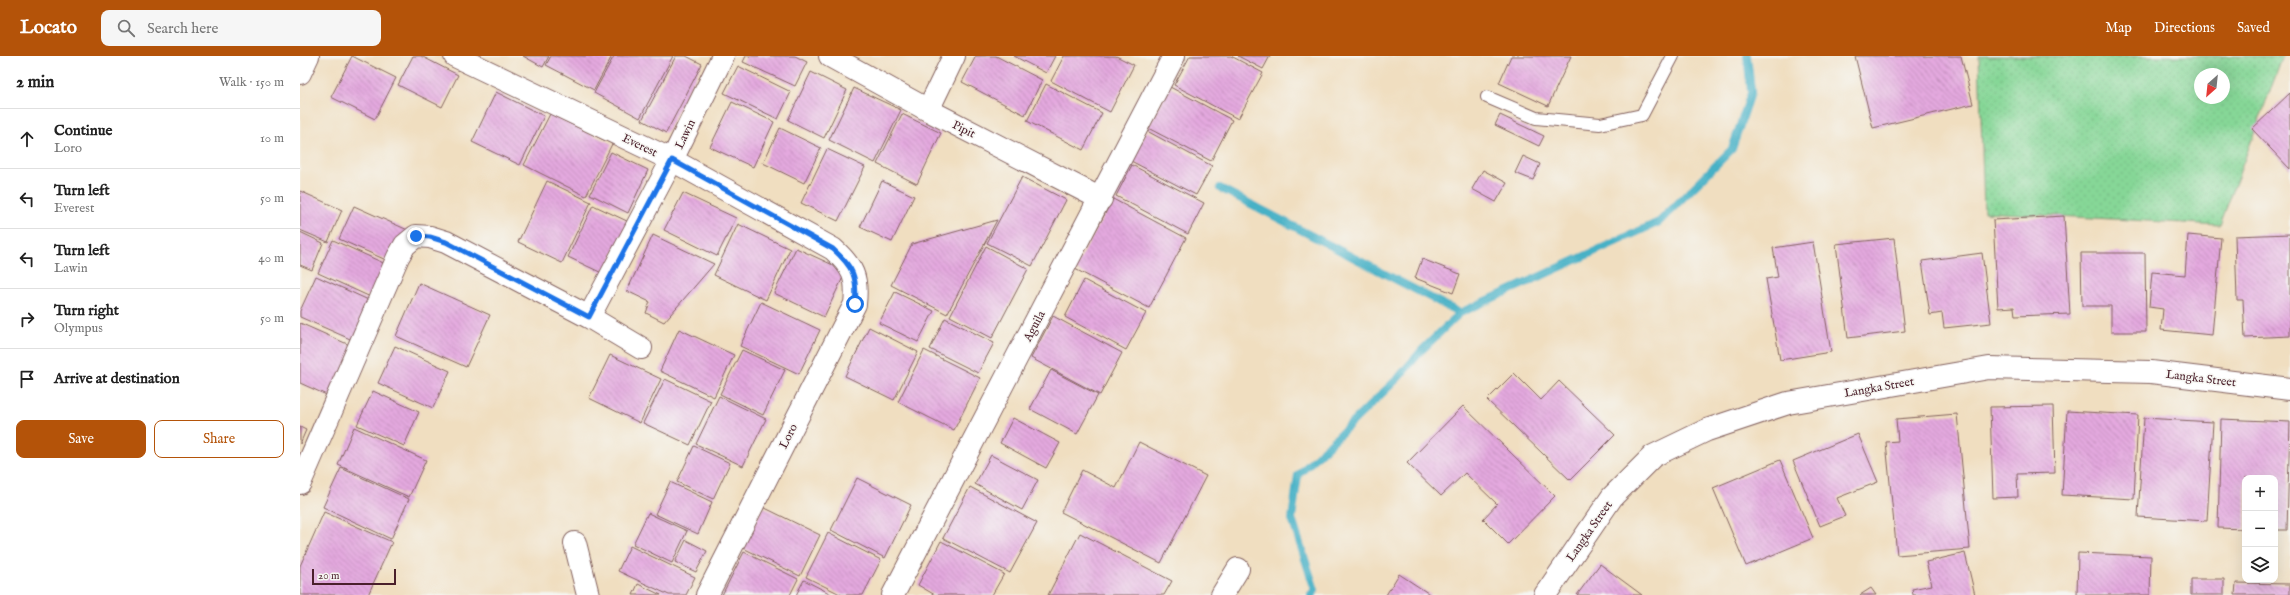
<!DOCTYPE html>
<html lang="en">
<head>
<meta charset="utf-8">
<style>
	:root { --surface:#fff; --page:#f6f6f6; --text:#222; --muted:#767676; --line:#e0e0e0; --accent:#b45309 }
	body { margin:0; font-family:"IM FELL English",serif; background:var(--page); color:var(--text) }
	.controls { position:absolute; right:12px; bottom:12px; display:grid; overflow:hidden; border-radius:8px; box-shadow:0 4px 16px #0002 }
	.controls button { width:36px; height:36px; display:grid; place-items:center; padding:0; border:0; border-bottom:1px solid var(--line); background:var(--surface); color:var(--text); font:20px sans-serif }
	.compass { position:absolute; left:1894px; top:12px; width:36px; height:36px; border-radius:50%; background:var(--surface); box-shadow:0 4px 16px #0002; rotate:207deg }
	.scale { position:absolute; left:12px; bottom:10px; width:84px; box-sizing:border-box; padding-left:4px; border:2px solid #4a1f2b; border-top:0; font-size:11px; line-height:14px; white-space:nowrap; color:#4a1f2b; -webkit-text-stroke:3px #f6f6f2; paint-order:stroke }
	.stop { position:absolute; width:12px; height:12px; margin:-9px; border:3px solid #1a73e8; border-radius:50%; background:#fff }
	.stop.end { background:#1a73e8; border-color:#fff; box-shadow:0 1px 4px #0008 }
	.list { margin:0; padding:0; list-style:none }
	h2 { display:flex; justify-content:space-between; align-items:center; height:52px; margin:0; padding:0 16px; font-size:17px }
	h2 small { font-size:13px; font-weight:400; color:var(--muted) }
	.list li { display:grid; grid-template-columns:26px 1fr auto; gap:12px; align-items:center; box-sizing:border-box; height:60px; padding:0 16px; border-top:1px solid var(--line) }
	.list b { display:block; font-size:15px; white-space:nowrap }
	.list p { margin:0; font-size:13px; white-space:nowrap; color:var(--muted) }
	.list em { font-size:13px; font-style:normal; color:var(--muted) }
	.actions { display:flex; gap:8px; padding:12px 16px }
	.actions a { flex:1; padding:9px 0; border:1px solid var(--accent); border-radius:8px; text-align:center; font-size:14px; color:var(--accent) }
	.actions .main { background:var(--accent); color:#fff }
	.icon { flex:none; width:22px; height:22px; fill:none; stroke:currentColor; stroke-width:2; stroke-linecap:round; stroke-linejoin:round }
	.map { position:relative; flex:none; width:1990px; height:539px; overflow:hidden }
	header { display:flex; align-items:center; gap:24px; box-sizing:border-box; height:56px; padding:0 20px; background:var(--accent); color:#fff }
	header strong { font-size:19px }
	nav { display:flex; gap:22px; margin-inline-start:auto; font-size:14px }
	.search { width:280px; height:36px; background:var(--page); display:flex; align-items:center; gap:10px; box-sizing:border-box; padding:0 14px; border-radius:8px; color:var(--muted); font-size:15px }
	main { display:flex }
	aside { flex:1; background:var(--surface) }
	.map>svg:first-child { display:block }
	.grass { fill:url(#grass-dots); stroke:#687b61; fill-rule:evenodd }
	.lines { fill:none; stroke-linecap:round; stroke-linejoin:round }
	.stream { stroke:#47b1c6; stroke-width:8 }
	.building { fill:url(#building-back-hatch) }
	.lane-casing { stroke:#84625f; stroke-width:14 }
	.street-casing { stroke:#84625f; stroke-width:24 }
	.lane { stroke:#fff; stroke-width:12 }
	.street { stroke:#fff; stroke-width:22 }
	.route { stroke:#1a73e8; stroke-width:5 }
	.labels { text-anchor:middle; stroke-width:3; stroke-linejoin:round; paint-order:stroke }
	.street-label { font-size:12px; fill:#4a1f2b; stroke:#f6f6f2 }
</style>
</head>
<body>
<header>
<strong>Locato</strong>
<div class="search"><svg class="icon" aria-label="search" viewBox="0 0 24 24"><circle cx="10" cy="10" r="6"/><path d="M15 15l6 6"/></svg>Search here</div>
<nav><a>Map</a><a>Directions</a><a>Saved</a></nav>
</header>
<main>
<aside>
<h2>2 min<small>Walk · 150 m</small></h2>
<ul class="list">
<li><svg class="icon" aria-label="ahead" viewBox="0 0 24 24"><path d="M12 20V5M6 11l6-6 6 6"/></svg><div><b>Continue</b><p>Loro</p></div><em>10 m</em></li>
<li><svg class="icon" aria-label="left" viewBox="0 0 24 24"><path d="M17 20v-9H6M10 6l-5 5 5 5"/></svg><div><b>Turn left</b><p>Everest</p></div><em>50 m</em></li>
<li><svg class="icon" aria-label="left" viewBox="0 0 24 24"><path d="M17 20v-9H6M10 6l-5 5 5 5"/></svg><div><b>Turn left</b><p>Lawin</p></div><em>40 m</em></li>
<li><svg class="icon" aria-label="right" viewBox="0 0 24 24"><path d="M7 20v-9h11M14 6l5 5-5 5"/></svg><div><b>Turn right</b><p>Olympus</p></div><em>50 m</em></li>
<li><svg class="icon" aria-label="arrive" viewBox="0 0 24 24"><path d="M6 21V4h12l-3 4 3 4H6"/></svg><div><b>Arrive at destination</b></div></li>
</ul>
<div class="actions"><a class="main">Save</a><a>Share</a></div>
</aside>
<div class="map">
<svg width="1990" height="539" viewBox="0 0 1990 539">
	<defs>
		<pattern id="grass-dots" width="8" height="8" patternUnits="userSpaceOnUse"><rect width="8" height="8" fill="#86d797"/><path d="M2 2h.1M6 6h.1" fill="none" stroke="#75b882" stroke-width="1.8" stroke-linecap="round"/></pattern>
		<pattern id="building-back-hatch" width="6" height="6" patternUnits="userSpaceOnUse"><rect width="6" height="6" fill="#e4a9df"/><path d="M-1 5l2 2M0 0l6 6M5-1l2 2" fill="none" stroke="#bb89b5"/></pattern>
	</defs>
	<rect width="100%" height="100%" fill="#f6f6f2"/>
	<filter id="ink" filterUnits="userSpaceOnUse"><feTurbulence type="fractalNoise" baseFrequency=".025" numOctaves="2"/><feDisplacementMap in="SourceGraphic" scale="8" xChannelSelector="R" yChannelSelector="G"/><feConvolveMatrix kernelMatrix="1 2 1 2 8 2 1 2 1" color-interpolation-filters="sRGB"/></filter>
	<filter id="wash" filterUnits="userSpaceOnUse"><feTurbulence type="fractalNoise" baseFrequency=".012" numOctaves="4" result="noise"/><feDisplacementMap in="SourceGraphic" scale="16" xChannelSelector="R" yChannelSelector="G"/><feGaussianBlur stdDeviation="0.9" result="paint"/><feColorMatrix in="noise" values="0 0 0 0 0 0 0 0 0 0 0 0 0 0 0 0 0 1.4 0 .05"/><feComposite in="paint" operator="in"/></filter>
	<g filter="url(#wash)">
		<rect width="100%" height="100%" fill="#f0dec0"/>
		<path class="grass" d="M 1679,0 L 1983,0 L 1920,169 L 1684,156 ZM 1900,18 L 1924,18 L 1924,42 L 1900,42 Z"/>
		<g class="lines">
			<path class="stream" d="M 1447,0 L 1451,34
				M 920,132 L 1160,257
				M 1011,539 L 1015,534 L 992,463 L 998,419 L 1099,321 L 1122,294 L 1160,257 L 1359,166 L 1432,93 L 1451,37"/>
		</g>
		<g id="blocks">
			<path class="building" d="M 52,0 L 96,22 L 75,63 L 31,41 Z
				M 113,0 L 121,0 L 158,19 L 142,51 L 98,29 Z
				M 223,0 L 249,0 L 243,11 Z
				M 251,0 L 312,0 L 294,34 L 246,9 Z
				M 314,0 L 373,0 L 340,62 L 294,37 Z
				M 376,0 L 386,0 L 402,8 L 366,77 L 342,64 Z
				M 446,0 L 495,0 L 507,6 L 495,30 L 443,6 Z
				M 676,0 L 696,0 L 742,24 L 725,59 L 662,26 Z
				M 714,0 L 755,0 L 746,17 Z
				M 764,0 L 816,0 L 834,9 L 810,56 L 751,25 Z
				M 890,0 L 931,0 L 963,17 L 938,63 L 874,29 Z
				M 938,0 L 970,0 L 963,13 Z
				M 1211,0 L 1271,0 L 1248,50 L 1199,27 Z
				M 1555,0 L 1661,0 L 1673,48 L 1573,72 Z
				M 438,10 L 491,36 L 478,63 L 424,37 Z
				M 511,16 L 547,34 L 524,82 L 488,64 Z
				M 746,28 L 802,57 L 783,94 L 727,65 Z
				M 870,31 L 932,64 L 911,105 L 848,72 Z
				M 554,32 L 601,54 L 575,107 L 529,84 Z
				M 196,36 L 244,60 L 220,109 L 172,86 Z
				M 1990,37 L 1990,113 L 1952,73 Z
				M 432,46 L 474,66 L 453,111 L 410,91 Z
				M 250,58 L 312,88 L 286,140 L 224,109 Z
				M 602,58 L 641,77 L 617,128 L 577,108 Z
				M 1200,59 L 1244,80 L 1239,90 L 1195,69 Z
				M 480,72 L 521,92 L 504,127 L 463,107 Z
				M 847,75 L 912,110 L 896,139 L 831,105 Z
				M 527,93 L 565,111 L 538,165 L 501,147 Z
				M 311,96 L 348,114 L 328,157 L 290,138 Z
				M 1223,100 L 1240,108 L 1233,124 L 1215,117 Z
				M 832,109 L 904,147 L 888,178 L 816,140 Z
				M 1183,114 L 1207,127 L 1196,146 L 1172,133 Z
				M 722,121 L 766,144 L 732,210 L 687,187 Z
				M 247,125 L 291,146 L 262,207 L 218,186 Z
				M 582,125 L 614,140 L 592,186 L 560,171 Z
				M 0,135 L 42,154 L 28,186 L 0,174 Z
				M 383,137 L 436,162 L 417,200 L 364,174 Z
				M 813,143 L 886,182 L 849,252 L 775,213 Z
				M 293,149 L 329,166 L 304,218 L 268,201 Z
				M 54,150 L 110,175 L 95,208 L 39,183 Z
				M 1764,160 L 1770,258 L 1715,260 L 1714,251 L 1698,252 L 1693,164 Z
				M 697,164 L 647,258 L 591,229 L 612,188 Z
				M 438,168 L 490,193 L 466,244 L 414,219 Z
				M 0,176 L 23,187 L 12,214 L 0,209 Z
				M 1990,178 L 1990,280 L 1945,282 L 1943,244 L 1937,244 L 1935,180 Z
				M 353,179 L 414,208 L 364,266 L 346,257 L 350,246 L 327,235 Z
				M 1888,179 L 1921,182 L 1912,279 L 1861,274 L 1863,253 L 1849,251 L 1852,216 L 1885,219 Z
				M 1594,182 L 1605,275 L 1548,282 L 1536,188 Z
				M 33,184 L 90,210 L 75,243 L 18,217 Z
				M 1513,186 L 1531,296 L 1480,304 L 1466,223 L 1478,221 L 1473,192 Z
				M 686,190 L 728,213 L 692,282 L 650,260 Z
				M 496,192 L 546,215 L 524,261 L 474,237 Z
				M 1682,197 L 1691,267 L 1644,272 L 1642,257 L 1630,259 L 1622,205 Z
				M 1781,197 L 1845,197 L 1846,276 L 1811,276 L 1811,250 L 1782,250 Z
				M 1122,203 L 1160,218 L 1153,237 L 1115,222 Z
				M 16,220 L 75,247 L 57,286 L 0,261 L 0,255 Z
				M 784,224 L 846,257 L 826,294 L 765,261 Z
				M 119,227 L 190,259 L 166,311 L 96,280 Z
				M 595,236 L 634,255 L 618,286 L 579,267 Z
				M 461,246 L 520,274 L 499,318 L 440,290 Z
				M 753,260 L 822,297 L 800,339 L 731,302 Z
				M 645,262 L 694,287 L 678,317 L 630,293 Z
				M 0,267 L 54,291 L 31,341 L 0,327 Z
				M 569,271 L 618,296 L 594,344 L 545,320 Z
				M 379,273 L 434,299 L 414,341 L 360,315 Z
				M 95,290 L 150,315 L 133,352 L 78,327 Z
				M 442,294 L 485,314 L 463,359 L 420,338 Z
				M 624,294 L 680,322 L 654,374 L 598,346 Z
				M 310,299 L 361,323 L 340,367 L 289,342 Z
				M 751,314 L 798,339 L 777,378 L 730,353 Z
				M 1214,317 L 1241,344 L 1259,325 L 1315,379 L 1270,424 L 1187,344 Z
				M 365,323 L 411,345 L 390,389 L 343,367 Z
				M 73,335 L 119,356 L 104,390 L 57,369 Z
				M 419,340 L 466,363 L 443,410 L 396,388 Z
				M 1163,350 L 1255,440 L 1208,488 L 1183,463 L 1197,448 L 1165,417 L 1141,440 L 1107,407 Z
				M 1753,350 L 1755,417 L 1717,418 L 1718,441 L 1693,442 L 1690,351 Z
				M 1767,355 L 1838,359 L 1834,443 L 1762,439 Z
				M 1657,358 L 1670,493 L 1597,499 L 1586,386 L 1598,385 L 1596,363 Z
				M 713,362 L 760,387 L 746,412 L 700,387 Z
				M 1844,362 L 1913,366 L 1907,465 L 1838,461 Z
				M 1921,363 L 1990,366 L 1987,474 L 1975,474 L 1975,422 L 1945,422 L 1945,473 L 1918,472 Z
				M 0,371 L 6,374 L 0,388 Z
				M 54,371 L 126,404 L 109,441 L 38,409 Z
				M 1558,378 L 1578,426 L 1537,442 L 1545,460 L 1520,470 L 1493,405 Z
				M 839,386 L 906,420 L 861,507 L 761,456 L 782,414 L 816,432 Z
				M 394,390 L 430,407 L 413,443 L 377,426 Z
				M 691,399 L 738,424 L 722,454 L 675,428 Z
				M 1480,404 L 1513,482 L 1446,510 L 1413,432 Z
				M 41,412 L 109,443 L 91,483 L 23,451 Z
				M 557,422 L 611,449 L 585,502 L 531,474 Z
				M 370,426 L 412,446 L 398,478 L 355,458 Z
				M 670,431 L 737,467 L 710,517 L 643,482 Z
				M 463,451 L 520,479 L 500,520 L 443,492 Z
				M 24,456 L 92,486 L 68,539 L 0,539 L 0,510 Z
				M 348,457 L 387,475 L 372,507 L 333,488 Z
				M 528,477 L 581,504 L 563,539 L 542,539 L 506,521 Z
				M 780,477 L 872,525 L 864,539 L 748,539 Z
				M 386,484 L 407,495 L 396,516 L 375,506 Z
				M 641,485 L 704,518 L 692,539 L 635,539 L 618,529 Z
				M 330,490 L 395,521 L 386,539 L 369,539 L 318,515 Z
				M 444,496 L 498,523 L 490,539 L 422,539 Z
				M 1665,497 L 1675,539 L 1613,539 L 1612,533 L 1632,529 L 1626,506 Z
				M 1778,497 L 1851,500 L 1850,539 L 1777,539 Z
				M 1300,508 L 1342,539 L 1277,539 Z
				M 1099,518 L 1131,539 L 1086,539 Z
				M 1891,523 L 1924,523 L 1924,539 L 1891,539 Z
				M 504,524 L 533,539 L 496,539 Z
				M 1936,527 L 1990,528 L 1990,539 L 1935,539 Z
				M 338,528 L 361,539 L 333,539 Z
				M 1571,532 L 1576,539 L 1560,539 Z"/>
		</g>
	</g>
	<g filter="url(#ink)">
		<use href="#blocks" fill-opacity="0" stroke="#84625f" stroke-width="1"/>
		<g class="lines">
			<g class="lane-casing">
				<path id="lane" d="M 1187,41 L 1236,62 L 1300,68 L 1342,59 L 1373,0"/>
			</g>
			<g class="street-casing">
				<path id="street" d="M 155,0 L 372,104 L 533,193 C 553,211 558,221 555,248 L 407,539
					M 530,0 L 628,54 L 801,143
					M 0,17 L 8,0
					M 628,54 L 654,0
					M 289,261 L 372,104 L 423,0
					M 0,427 L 98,201 L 105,189 L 116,180 L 130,181 L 146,186 L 289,261 L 341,292
					M 275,487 L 288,539
					M 593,539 L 874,0
					M 922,539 L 938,513
					M 1245,539 L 1312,441 L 1353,400 L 1407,374 L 1488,347 L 1689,312 L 1851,316 L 1990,333"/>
			</g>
			<use href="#lane" class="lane"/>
			<use href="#street" class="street"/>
		</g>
	</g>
	<g class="lines" filter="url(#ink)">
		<path class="route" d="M 116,180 L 130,181 L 146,186 L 289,261 L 372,104 L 533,193 C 553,211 558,221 555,248"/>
	</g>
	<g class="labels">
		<g class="street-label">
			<text transform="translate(664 73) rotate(27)" y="4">Pipit</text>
			<text transform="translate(385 78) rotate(-64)" y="4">Lawin</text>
			<text transform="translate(340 89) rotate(26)" y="4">Everest</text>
			<text transform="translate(734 270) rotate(-62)" y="4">Aguila</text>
			<text transform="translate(1901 322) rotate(7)" y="4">Langka Street</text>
			<text transform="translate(1579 331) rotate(-10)" y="4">Langka Street</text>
			<text transform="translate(488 380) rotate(-63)" y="4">Loro</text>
			<text transform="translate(1289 475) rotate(-55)" y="4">Langka Street</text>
		</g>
	</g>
</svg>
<div class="controls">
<button>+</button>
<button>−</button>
<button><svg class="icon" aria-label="layers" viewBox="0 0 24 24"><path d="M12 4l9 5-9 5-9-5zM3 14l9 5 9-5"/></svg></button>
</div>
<svg class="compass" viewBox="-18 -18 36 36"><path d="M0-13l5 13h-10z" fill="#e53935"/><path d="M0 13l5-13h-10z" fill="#767676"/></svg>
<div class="scale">20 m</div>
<div class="stop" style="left:555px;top:248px"></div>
<div class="stop end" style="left:116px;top:180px"></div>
</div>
</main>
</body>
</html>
